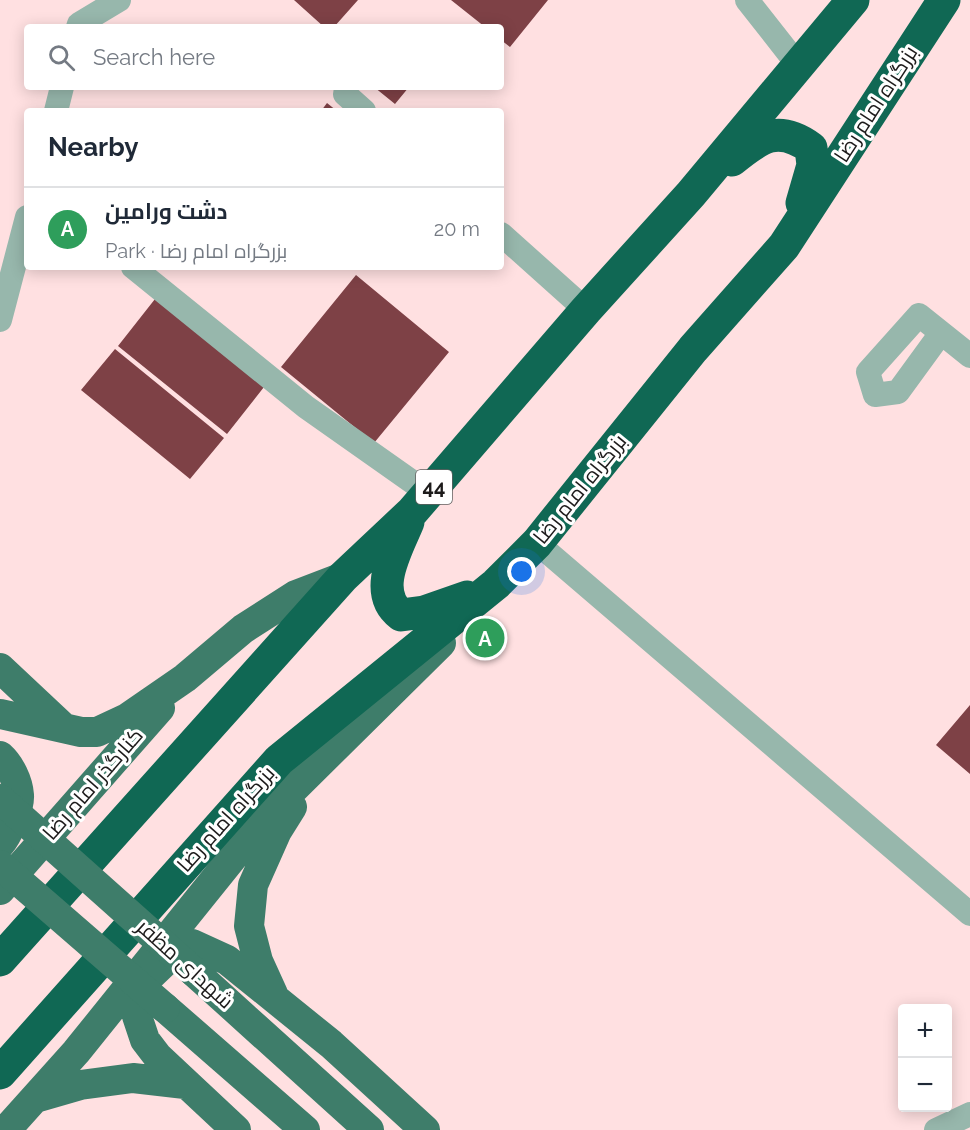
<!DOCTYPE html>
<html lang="en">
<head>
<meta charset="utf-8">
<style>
	:root { --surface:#fff; --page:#f6f6f7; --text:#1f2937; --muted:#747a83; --line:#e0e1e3; --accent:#2f6e5c }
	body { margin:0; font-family:Raleway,Cairo,sans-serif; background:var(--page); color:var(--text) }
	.controls { position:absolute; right:18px; bottom:18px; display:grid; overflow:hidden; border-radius:6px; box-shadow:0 3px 15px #0003 }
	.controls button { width:54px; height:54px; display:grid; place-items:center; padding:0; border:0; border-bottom:2px solid var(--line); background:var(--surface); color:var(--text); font:30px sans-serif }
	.you { position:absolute; left:522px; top:572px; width:21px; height:21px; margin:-15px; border:4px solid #fff; border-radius:50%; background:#1a73e8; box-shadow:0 0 0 9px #1a73e833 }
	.badge { display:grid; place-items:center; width:39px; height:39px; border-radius:50%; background:var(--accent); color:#fff; font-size:20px; font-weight:700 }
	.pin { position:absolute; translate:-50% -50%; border:3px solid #fff; box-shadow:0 2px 6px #0006 }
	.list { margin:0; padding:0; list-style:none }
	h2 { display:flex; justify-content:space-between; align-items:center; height:78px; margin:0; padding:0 24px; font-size:26px }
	h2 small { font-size:20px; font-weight:400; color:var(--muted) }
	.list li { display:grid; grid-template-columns:39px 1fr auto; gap:18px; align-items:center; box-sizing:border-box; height:84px; padding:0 24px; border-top:2px solid var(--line) }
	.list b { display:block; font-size:22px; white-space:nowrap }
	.list p { margin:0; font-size:20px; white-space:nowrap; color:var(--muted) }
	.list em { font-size:20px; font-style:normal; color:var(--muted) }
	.icon { flex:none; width:33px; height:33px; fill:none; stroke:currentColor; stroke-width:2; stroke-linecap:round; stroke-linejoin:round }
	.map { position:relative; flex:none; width:970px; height:1130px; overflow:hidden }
	.search { position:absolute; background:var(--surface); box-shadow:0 3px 15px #0003; left:24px; top:24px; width:480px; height:66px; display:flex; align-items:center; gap:15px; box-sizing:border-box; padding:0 21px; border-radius:6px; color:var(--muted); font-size:22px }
	.panel { position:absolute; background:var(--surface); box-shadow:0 3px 15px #0003; left:24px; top:108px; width:480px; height:162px; border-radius:6px }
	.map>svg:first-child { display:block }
	.green { fill:#ffe0e1; fill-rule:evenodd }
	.building { fill:#7e4146 }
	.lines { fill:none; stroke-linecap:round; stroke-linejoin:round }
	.minor { stroke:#97b7ac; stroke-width:24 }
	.major { stroke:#3e7d6a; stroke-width:30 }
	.highway { stroke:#106854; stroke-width:33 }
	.major-bridge { stroke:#3e7d6a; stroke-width:30 }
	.labels { text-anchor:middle; stroke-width:6; stroke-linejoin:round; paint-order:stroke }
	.shield { fill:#fff; stroke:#615f5f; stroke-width:1.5 }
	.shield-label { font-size:20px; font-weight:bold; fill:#1d1b1b }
	.street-label { font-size:21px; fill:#1d1b1b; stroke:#fff }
</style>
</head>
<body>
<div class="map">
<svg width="970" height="1130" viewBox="0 0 970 1130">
	<rect width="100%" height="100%" fill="#fffafa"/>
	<path class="green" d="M 0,0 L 970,0 L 970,1130 L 0,1130 ZM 27,27 L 501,27 L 501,87 L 27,87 ZM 27,111 L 501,111 L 501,267 L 27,267 ZM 902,1008 L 948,1008 L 948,1108 L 902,1108 Z"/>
	<path class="building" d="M 294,0 L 358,0 L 334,27 L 324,27 Z
		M 451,0 L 548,0 L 510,47 L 501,40 L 501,27 L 485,27 Z
		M 374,87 L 409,87 L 395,104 Z
		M 327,103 L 337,111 L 321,111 Z
		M 356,275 L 449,352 L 374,443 L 281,367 Z
		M 155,299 L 264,387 L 227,434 L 118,346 Z
		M 115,349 L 224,438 L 190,479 L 81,390 Z
		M 970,705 L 970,774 L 936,745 Z"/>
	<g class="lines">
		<path class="minor" d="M 747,0 L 798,65
			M 78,27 L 79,24 L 119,0
			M 345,94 L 364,111
			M 56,111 L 62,87
			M 501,234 L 586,310
			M 133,267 L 306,407 L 428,493
			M 0,320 L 27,217
			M 941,333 L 898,392 L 875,395 L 868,372 L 919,315 L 970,356
			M 537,543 L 970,914
			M 936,1130 L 970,1114"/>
		<path class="major" d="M 0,668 L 64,728
			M 0,714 L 81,732 L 97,732 L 127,718 L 185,678 L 243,629 L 296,595 L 343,577
			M 0,756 C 10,765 18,781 19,795 C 20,808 8,835 0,844
			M 0,890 L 160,708
			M 193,971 L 369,1130
			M 273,994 L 258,961 L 249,926 L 253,885 L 277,831 L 292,807
			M 165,1008 L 305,1130
			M 35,1098 L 80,1085 L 133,1078 L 185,1084
			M 6,1130 L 76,1052 L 266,816 L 441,643
			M 236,1130 L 158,1057 L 145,1040 L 137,1016 L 148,978 L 171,956 L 192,944 L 227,960 L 331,1044 L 425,1130"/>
		<path class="highway" d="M 732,160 C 760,137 778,124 811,148 L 813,165 L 802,203
			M 408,522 C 397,549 371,592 401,615 L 424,612 L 467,597
			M 0,960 L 343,577 L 412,512 L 586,310 L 691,194 L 853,0
			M 0,1073 L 279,760 L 496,584 L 537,543 L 693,349 L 784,246 L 944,0"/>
		<path class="major-bridge" d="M 0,799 L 193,971
			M 0,865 L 165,1008"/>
	</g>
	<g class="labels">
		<rect class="shield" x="416" y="470" width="36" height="34" rx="4.5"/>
		<g class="shield-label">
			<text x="434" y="494">44</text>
		</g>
		<g class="street-label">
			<text transform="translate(876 104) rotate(-57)" y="7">بزرگراه امام رضا</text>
			<text transform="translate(580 489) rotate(-51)" y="7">بزرگراه امام رضا</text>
			<text transform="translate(93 784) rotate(-49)" y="7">کنارگذر امام رضا</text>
			<text transform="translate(226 819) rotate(-48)" y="7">بزرگراه امام رضا</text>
			<text transform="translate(185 964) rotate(42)" y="7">شهدای مظفر</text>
		</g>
	</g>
</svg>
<div class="controls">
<button>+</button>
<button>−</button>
</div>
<div class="you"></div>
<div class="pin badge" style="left:485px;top:638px;background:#2e9e5b">A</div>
<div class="search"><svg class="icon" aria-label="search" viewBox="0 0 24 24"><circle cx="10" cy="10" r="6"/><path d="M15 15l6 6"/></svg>Search here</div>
<section class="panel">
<h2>Nearby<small></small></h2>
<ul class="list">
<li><span class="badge" style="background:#2e9e5b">A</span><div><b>دشت ورامین</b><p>Park · بزرگراه امام رضا</p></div><em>20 m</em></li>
</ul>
</section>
</div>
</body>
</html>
